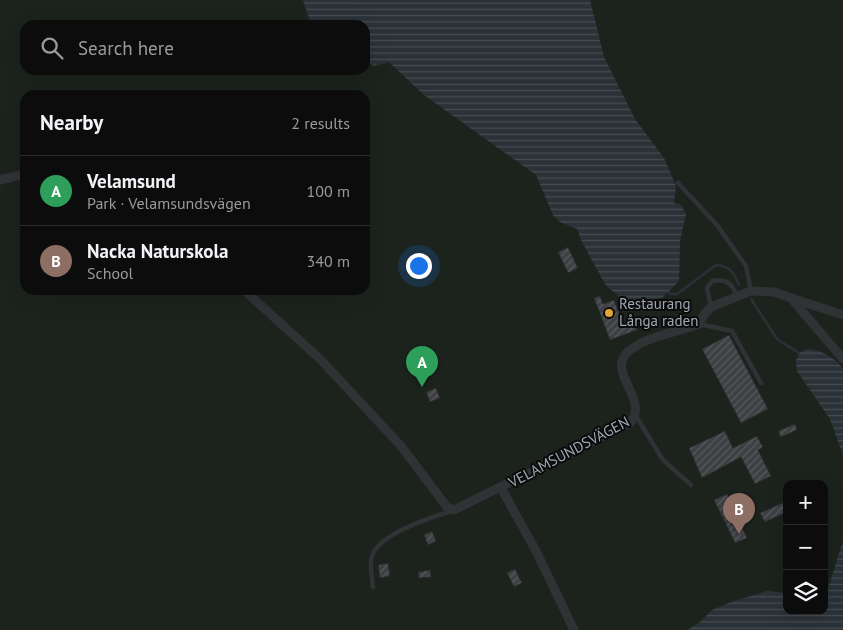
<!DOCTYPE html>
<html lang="en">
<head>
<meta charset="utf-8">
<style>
	:root { --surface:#0c0c0d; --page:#151516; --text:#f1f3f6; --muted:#9a9b9d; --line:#2c2c2e; --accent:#d93025 }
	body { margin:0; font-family:"PT Sans",sans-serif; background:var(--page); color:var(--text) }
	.controls { position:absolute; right:15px; bottom:15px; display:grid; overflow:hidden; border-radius:10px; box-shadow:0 5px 20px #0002 }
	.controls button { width:45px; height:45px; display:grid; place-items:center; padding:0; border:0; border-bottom:1px solid var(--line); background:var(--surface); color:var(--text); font:25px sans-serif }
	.you { position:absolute; left:418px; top:265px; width:18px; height:18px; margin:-12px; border:4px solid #fff; border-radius:50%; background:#1a73e8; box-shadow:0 0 0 8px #1a73e833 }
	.badge { display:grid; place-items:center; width:32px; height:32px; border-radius:50%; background:var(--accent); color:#fff; font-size:16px; font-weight:700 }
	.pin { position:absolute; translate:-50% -41px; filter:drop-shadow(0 1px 2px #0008) }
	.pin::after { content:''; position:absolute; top:26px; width:18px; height:15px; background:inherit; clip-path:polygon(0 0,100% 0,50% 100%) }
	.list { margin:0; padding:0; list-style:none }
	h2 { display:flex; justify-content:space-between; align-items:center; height:65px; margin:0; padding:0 20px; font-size:21px }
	h2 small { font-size:16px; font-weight:400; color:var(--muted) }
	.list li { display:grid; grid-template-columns:32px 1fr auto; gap:15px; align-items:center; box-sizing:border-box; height:70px; padding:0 20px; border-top:1px solid var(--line) }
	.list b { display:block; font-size:19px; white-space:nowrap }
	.list p { margin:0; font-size:16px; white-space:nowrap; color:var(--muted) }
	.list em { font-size:16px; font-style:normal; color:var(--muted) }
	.icon { flex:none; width:28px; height:28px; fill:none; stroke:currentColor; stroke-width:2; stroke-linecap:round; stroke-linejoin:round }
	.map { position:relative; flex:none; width:843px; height:630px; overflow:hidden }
	.search { position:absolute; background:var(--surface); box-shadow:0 5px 20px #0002; left:20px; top:20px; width:350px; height:55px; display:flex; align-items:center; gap:12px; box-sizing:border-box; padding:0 18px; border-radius:15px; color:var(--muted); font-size:19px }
	.panel { position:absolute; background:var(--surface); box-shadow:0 5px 20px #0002; left:20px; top:90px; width:350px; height:205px; border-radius:15px }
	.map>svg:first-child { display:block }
	.green { fill:#1c231d; fill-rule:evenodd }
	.water { fill:url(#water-rules) }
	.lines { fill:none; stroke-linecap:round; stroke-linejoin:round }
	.stream { stroke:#2a3238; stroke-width:2.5 }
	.building { fill:url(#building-hatch); stroke:#2a2a2d }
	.lane { stroke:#313236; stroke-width:4.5 }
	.street { stroke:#313236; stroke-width:9 }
	.poi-dot { fill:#e3a535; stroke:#0b0b0c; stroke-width:2 }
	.labels { text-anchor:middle; stroke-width:4; stroke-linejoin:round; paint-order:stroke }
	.poi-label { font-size:15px; fill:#a2a7b1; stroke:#0b0b0c; text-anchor:start }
	.street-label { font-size:15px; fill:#a2a7b1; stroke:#0b0b0c }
</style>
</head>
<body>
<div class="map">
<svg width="843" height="630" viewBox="0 0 843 630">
	<defs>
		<pattern id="water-rules" width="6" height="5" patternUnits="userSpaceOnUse" patternTransform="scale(1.25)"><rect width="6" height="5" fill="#2a3238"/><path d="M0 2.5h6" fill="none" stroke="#464d52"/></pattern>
		<pattern id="building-hatch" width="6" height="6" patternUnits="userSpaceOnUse" patternTransform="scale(1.25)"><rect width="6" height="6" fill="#3f4044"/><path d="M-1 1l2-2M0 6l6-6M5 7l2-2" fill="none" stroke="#58595d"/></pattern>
	</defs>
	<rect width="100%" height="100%" fill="#101011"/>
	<path class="green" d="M 0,0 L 843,0 L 843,630 L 0,630 ZM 25,25 L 365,25 L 365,70 L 25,70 ZM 25,95 L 365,95 L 365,290 L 25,290 ZM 787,484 L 824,484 L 824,611 L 787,611 Z"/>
	<path class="water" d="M 303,0 L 590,0 L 604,57 L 635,119 L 664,158 L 676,186 L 674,203 L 681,205 L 686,214 L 680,241 L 679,281 L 662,298 L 632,301 L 619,297 L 605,284 L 581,240 L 577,229 L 560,222 L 553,215 L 536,175 L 424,95 L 389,62 L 374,66 L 365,61 L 365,25 L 311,25 Z
		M 807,349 C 822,350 833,357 843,368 L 843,455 L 830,419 L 797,371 L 796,361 L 799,353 Z
		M 843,541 L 843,630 L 687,630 L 699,623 L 712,610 L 731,602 L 767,591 L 787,593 L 787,611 L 824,611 L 824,595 L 826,594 Z"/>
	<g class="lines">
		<path class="stream" d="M 668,292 L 671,294 L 677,294 L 716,265 C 730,266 734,273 739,285
			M 751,299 L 777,339 L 799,353"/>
	</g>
	<path class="building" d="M 568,247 L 578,268 L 568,273 L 558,252 Z
		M 600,296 L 603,304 L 614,300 L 624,326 L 634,323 L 637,330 L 610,340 L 594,298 Z
		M 681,317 L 683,323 L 671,326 L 670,322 Z
		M 729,335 L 768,409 L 741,423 L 702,349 Z
		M 436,388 L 440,398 L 430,402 L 426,392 Z
		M 795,424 L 797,430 L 781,437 L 778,431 Z
		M 725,431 L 733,448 L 757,436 L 763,447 L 758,450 L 771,476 L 755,484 L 741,457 L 702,478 L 689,448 Z
		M 727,494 L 747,538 L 735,543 L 714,500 Z
		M 787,501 L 787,512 L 765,522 L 760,513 Z
		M 432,531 L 436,541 L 428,545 L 424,535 Z
		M 388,563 L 390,576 L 380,578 L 378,565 Z
		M 515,569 L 522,583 L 514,587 L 507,573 Z
		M 430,570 L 431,577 L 419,578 L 418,572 Z"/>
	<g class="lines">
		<path class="lane" d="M 678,183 L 717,225 L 746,266 L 751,291
			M 711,307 L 707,288 L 712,281 C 726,278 732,283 737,296
			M 699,324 L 732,331 L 761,383
			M 636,416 L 663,460 L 691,485
			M 373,587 C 372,577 369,565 372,556 C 379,534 432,517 452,511"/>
		<path class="street" d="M 0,180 L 25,174
			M 244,290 L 320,359 L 401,446 L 447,507 L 454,510 L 630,423 C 651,399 603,371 630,350 C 648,336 678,332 699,324 L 705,313 L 711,307 L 751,291 L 774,292 L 791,298 L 843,359
			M 791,298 L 843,315
			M 501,488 L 536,551 L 574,630"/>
	</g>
	<circle class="poi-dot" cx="609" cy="313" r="5"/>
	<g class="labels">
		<g class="poi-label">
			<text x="619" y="309">Restaurang<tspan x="619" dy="17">Långa raden</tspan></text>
		</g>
		<g class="street-label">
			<text transform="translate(569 452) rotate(-28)" y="5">VELAMSUNDSVÄGEN</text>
		</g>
	</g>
</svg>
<div class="controls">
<button>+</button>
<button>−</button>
<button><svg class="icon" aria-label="layers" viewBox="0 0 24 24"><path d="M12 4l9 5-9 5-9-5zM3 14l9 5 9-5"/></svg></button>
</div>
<div class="you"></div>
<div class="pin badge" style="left:422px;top:387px;background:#2e9e5b">A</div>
<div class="pin badge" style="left:739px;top:534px;background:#8d6e63">B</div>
<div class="search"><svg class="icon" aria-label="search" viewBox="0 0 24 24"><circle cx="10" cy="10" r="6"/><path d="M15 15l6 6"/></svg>Search here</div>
<section class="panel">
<h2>Nearby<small>2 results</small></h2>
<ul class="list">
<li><span class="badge" style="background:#2e9e5b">A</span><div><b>Velamsund</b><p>Park · Velamsundsvägen</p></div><em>100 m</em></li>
<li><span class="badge" style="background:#8d6e63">B</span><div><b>Nacka Naturskola</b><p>School</p></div><em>340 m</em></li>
</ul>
</section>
</div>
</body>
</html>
